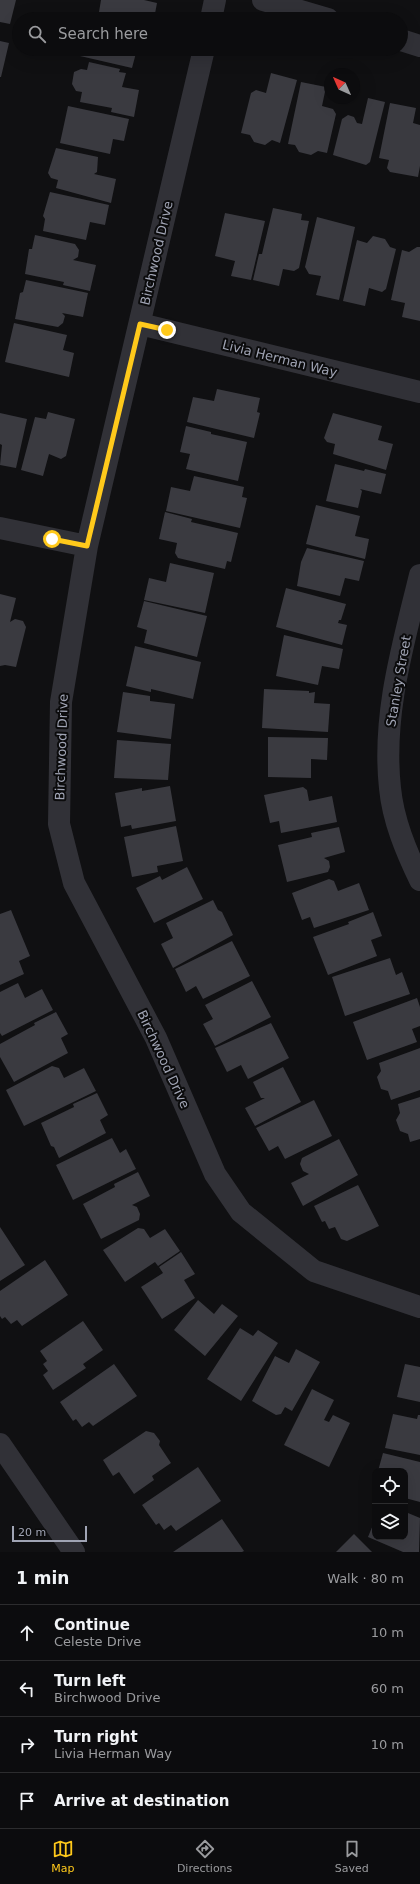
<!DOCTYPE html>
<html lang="en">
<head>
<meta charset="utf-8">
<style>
	:root { --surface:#0c0c0e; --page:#1a1a1c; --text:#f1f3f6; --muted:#9a9b9e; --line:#2c2c2e; --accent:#ffc91b }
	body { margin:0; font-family:"DejaVu Sans",sans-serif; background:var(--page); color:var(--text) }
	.controls { position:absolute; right:12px; bottom:12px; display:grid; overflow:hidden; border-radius:8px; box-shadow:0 4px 16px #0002 }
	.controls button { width:36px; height:36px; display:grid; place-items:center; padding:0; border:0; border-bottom:1px solid var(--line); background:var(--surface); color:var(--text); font:20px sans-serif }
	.compass { position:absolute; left:324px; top:68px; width:36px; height:36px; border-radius:50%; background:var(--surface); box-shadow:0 4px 16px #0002; rotate:315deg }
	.scale { position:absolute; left:12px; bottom:10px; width:75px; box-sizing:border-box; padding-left:4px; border:2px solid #a0a4b4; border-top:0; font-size:11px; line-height:14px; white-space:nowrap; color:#a0a4b4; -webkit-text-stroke:3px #0b0b0c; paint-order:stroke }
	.stop { position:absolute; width:12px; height:12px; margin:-9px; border:3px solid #ffc91b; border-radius:50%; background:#fff }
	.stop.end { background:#ffc91b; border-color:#fff; box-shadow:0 1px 4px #0008 }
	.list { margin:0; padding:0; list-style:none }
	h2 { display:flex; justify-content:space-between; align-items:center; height:52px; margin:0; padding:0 16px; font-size:17px }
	h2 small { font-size:13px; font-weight:400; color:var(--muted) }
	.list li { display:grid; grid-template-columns:26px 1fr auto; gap:12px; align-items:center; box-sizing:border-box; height:56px; padding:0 16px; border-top:1px solid var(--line) }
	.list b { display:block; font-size:15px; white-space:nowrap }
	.list p { margin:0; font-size:13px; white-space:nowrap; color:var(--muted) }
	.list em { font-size:13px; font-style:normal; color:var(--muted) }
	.icon { flex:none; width:22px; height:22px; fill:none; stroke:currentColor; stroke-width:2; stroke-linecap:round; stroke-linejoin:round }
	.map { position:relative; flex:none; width:420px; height:1552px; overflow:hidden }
	.search { position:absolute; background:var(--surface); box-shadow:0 4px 16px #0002; left:12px; right:12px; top:12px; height:44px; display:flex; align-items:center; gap:10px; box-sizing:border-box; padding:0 14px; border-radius:22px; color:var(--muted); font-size:15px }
	.sheet { height:276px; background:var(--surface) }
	nav { display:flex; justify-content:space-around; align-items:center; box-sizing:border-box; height:56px; border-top:1px solid var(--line); background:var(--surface); font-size:11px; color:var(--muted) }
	nav a { display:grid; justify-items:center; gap:2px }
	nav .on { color:var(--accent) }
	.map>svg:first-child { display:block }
	.building { fill:#3a3a40 }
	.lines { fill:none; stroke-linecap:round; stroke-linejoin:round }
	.minor { stroke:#313137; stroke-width:22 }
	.tertiary { stroke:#313137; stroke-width:22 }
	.route { stroke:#ffc91b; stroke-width:5 }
	.labels { text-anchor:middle; stroke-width:4; stroke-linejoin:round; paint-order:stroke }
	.street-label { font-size:13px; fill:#a0a4b4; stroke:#0b0b0c }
</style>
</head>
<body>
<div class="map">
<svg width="420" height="1552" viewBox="0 0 420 1552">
	<rect width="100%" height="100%" fill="#101012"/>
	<path class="building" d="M 0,0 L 16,0 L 10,24 L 0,22 Z
		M 101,0 L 144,0 L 157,3 L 154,19 L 123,19 L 99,12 Z
		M 0,41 L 9,43 L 1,77 L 0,77 Z
		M 82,49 L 147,49 L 145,56 L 136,53 L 132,68 L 80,56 Z
		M 89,62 L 120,69 L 119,72 L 126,73 L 122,87 L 139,90 L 134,117 L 111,112 L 112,108 L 80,102 L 82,92 L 76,91 L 72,84 L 74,72 L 81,69 L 87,70 Z
		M 271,73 L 297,80 L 280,143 L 272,140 L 265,145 L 254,142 L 250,135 L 241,133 L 251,93 L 256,90 L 266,93 Z
		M 301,82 L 326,87 L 322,106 L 333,109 L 336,114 L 327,153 L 318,151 L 311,155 L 299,152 L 295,145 L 288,144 Z
		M 368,98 L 385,102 L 370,162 L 366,165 L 333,155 L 342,119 L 348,115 L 354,117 L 357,123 L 362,124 Z
		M 390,103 L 416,108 L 413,123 L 420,125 L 420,166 L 418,177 L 390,172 L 387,168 L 389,160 L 379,158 Z
		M 68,106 L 129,119 L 124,141 L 113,139 L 110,154 L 60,143 Z
		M 56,148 L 98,157 L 97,172 L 94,174 L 116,179 L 111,203 L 56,188 L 58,180 L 51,178 L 48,173 Z
		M 50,192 L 109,205 L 105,225 L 90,222 L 86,240 L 43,231 L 45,219 L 43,216 Z
		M 273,208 L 302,214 L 301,220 L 309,221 L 299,268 L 294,271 L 283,269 L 279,286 L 253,280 L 259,254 L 262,254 Z
		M 225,213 L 265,221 L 251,280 L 231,276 L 235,261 L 215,256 Z
		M 317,217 L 355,227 L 339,300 L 316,295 L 321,276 L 309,274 L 305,267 Z
		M 35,235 L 75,244 L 79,250 L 78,257 L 73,260 L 96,265 L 90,291 L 63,285 L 64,282 L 25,274 L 29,249 L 32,249 Z
		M 373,236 L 385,239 L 390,247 L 396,249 L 386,289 L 382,292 L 369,288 L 365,306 L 343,301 L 357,240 L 367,243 Z
		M 417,247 L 420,247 L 420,321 L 402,317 L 405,303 L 391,300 L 402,250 L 409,252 Z
		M 26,280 L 88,293 L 83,317 L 62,313 L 65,316 L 63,323 L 58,327 L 15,319 L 20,293 L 23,292 Z
		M 14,323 L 67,335 L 63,350 L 74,353 L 69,377 L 5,362 Z
		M 217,389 L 260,398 L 257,412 L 260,413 L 254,438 L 187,422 L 193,397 L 214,401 Z
		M 48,412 L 75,419 L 66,456 L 61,459 L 49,454 L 43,476 L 21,470 L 35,417 L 46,419 Z
		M 0,413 L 27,419 L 16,468 L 0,465 L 2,445 L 0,444 Z
		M 333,413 L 382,426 L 378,440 L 393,444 L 386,470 L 333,454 L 335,444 L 327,442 L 324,438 Z
		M 186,426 L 211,432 L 211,434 L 247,442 L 238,481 L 186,469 L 190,454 L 180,452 Z
		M 335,464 L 364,471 L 365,469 L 386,474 L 381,494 L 360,489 L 362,491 L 358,508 L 326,501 Z
		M 194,476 L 244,487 L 242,497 L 247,498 L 240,528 L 166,511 L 171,487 L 190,491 Z
		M 316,505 L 360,516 L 355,536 L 369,539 L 365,559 L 306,544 Z
		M 165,512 L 192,519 L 191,522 L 238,533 L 231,562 L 227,561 L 225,569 L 178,558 L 175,553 L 177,543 L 159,539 Z
		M 307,548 L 364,561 L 359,581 L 345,578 L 340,596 L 297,586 L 301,562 Z
		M 170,563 L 214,573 L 205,613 L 144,600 L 149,578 L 166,582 Z
		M 286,588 L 346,604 L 341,620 L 339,620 L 338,623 L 347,625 L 342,645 L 276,627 Z
		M 0,594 L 16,598 L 10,622 L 15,619 L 23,621 L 26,627 L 16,667 L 5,665 L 0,666 Z
		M 144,601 L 207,616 L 197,657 L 144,643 L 147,630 L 137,627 Z
		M 284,635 L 343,649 L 339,669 L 322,666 L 318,685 L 276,676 Z
		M 135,646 L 201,662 L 193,699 L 151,689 L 151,692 L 126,686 Z
		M 264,689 L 309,691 L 309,693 L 315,692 L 314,703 L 330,704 L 328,732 L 262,728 Z
		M 123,692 L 150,696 L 150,701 L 175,704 L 171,739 L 117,732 Z
		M 268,737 L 328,738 L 327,760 L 311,759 L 311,778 L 268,777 Z
		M 117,740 L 171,744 L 168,780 L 114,778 Z
		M 170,786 L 176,821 L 132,829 L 131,825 L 121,827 L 115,793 L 142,788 L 142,791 Z
		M 303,787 L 307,790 L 309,801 L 332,796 L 337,822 L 281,833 L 279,821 L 270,823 L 264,795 Z
		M 176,826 L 183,861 L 157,866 L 158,872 L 132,877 L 124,837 Z
		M 339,827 L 345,852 L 324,858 L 329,861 L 330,867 L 328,872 L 287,882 L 278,845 L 312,837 L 311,833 Z
		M 187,867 L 203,899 L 154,923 L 136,888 L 160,876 L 162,880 Z
		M 329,879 L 334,881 L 338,891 L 359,883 L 369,910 L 314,928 L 310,917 L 302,920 L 292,893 Z
		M 213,900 L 218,910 L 222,912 L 233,935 L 173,968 L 161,944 L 173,938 L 166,923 Z
		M 11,910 L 30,956 L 19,961 L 24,974 L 0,985 L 0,914 Z
		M 373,912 L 382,936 L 371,940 L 377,956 L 328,975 L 313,937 L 349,924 L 348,922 Z
		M 232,941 L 250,976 L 203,999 L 196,986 L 186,992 L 175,969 Z
		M 390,958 L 396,975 L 402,972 L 410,994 L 345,1016 L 332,977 Z
		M 252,981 L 271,1017 L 215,1046 L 203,1024 L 213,1019 L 205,1005 Z
		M 18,983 L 25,998 L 42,989 L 53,1010 L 2,1036 L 0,1033 L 0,992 Z
		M 417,998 L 420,1007 L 420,1026 L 412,1029 L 417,1042 L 367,1060 L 353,1022 Z
		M 56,1012 L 68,1034 L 61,1038 L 68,1053 L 14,1082 L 0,1057 L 0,1044 L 35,1025 L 34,1023 Z
		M 271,1023 L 289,1058 L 248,1079 L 241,1065 L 227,1072 L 215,1048 Z
		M 420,1048 L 420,1090 L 391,1100 L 388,1091 L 381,1089 L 377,1077 L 381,1071 L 379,1063 Z
		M 52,1066 L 59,1068 L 64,1078 L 84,1068 L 96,1091 L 24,1126 L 6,1090 Z
		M 283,1067 L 301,1102 L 255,1126 L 245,1108 L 265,1098 L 261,1098 L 253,1082 Z
		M 97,1093 L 108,1115 L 100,1120 L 106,1133 L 59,1158 L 54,1147 L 51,1146 L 41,1123 L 74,1107 L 73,1104 Z
		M 420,1097 L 420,1139 L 410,1142 L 408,1134 L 400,1131 L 396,1120 L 400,1113 L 398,1104 Z
		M 314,1100 L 332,1136 L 285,1159 L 278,1146 L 269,1151 L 256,1128 Z
		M 112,1138 L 120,1153 L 126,1149 L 136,1169 L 73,1200 L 56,1165 Z
		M 339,1139 L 358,1175 L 303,1206 L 291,1183 L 309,1174 L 303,1171 L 300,1164 L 302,1158 Z
		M 138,1172 L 150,1196 L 132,1205 L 137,1207 L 140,1214 L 139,1220 L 101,1239 L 83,1204 L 115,1187 L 114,1184 Z
		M 358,1185 L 379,1226 L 347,1241 L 341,1239 L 335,1227 L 329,1229 L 325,1221 L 322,1222 L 314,1206 Z
		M 0,1227 L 25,1265 L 0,1281 Z
		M 138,1228 L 144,1229 L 150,1238 L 165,1229 L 180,1251 L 158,1266 L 155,1262 L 125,1282 L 103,1250 Z
		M 181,1252 L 195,1274 L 184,1280 L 195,1298 L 162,1319 L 141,1287 L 163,1273 L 159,1267 Z
		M 45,1260 L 68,1295 L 22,1326 L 17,1320 L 11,1324 L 5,1317 L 2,1319 L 0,1316 L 0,1291 Z
		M 198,1300 L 214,1314 L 222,1304 L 238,1316 L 205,1356 L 174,1330 Z
		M 83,1321 L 103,1350 L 83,1364 L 86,1368 L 53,1390 L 43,1375 L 48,1371 L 43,1364 L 47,1361 L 40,1351 Z
		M 240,1328 L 253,1336 L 258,1330 L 278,1343 L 241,1401 L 207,1379 Z
		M 296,1349 L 320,1362 L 292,1411 L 285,1407 L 281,1414 L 276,1415 L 252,1401 L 275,1356 L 289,1363 Z
		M 114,1364 L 137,1396 L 93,1426 L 89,1422 L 82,1427 L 76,1419 L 73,1421 L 60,1402 Z
		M 405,1364 L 420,1367 L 420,1402 L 397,1397 Z
		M 312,1389 L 334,1400 L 324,1420 L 329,1422 L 333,1415 L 350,1423 L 329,1467 L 284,1445 Z
		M 393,1414 L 417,1419 L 418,1415 L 420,1415 L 420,1455 L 385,1448 Z
		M 146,1431 L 154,1433 L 160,1441 L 159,1445 L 171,1463 L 152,1476 L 154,1480 L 134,1494 L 119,1472 L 113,1476 L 103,1460 Z
		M 383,1453 L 420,1462 L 420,1502 L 405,1498 L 405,1471 L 378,1471 Z
		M 198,1467 L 221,1501 L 176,1531 L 171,1525 L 164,1530 L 159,1523 L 156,1525 L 142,1505 Z
		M 408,1513 L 420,1518 L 419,1552 L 403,1552 L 368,1537 L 375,1520 L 375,1537 L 405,1537 L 405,1515 L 407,1516 Z
		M 222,1519 L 244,1551 L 242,1552 L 173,1552 Z
		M 354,1534 L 372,1552 L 336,1552 Z"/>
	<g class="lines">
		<path class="minor" d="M 263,0 L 328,19
			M 211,19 L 215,0
			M 401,40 L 420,46
			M 204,49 L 87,546 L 61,702 L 59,824 L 74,883 L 156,1038 L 215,1174 L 241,1212 L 314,1271 L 420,1307
			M 140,324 L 420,392
			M 0,528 L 87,546
			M 420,575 C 403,645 382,715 390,788 C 393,820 406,851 420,880"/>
		<path class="tertiary" d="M 0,1444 L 74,1552"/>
	</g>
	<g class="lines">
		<path class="route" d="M 52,539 L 87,546 L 140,324 L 167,330"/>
	</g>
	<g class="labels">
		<g class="street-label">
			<text transform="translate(156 253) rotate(-77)" y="5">Birchwood Drive</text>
			<text transform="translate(280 358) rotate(14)" y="5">Livia Herman Way</text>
			<text transform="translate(398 681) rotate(-80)" y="5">Stanley Street</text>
			<text transform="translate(61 747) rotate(-88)" y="5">Birchwood Drive</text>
			<text transform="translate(164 1059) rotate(65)" y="5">Birchwood Drive</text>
		</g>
	</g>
</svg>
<div class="controls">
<button><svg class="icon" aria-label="locate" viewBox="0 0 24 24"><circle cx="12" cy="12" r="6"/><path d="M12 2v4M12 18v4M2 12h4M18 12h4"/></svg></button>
<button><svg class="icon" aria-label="layers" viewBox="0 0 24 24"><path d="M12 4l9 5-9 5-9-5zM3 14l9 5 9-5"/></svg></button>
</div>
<svg class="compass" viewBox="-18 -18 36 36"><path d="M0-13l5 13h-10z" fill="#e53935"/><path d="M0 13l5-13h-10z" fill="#9a9b9e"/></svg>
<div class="scale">20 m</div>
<div class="stop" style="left:52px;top:539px"></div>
<div class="stop end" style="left:167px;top:330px"></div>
<div class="search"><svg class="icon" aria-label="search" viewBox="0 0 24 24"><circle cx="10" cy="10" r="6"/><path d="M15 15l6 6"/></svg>Search here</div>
</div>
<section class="sheet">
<h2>1 min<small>Walk · 80 m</small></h2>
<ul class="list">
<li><svg class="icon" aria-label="ahead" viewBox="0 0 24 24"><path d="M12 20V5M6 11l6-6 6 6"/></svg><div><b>Continue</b><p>Celeste Drive</p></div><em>10 m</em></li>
<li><svg class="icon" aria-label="left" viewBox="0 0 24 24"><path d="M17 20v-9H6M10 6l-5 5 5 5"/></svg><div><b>Turn left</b><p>Birchwood Drive</p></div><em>60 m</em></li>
<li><svg class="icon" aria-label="right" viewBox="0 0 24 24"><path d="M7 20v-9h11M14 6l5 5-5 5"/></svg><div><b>Turn right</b><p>Livia Herman Way</p></div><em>10 m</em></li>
<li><svg class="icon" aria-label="arrive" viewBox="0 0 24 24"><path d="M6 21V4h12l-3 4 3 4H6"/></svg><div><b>Arrive at destination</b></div></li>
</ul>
</section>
<nav>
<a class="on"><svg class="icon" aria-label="map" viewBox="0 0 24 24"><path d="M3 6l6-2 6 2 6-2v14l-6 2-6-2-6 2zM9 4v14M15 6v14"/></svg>Map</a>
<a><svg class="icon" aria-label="directions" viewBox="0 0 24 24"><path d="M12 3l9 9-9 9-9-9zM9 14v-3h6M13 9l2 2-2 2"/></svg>Directions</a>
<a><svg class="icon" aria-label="saved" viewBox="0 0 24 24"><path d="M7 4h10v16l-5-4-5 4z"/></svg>Saved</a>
</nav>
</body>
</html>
